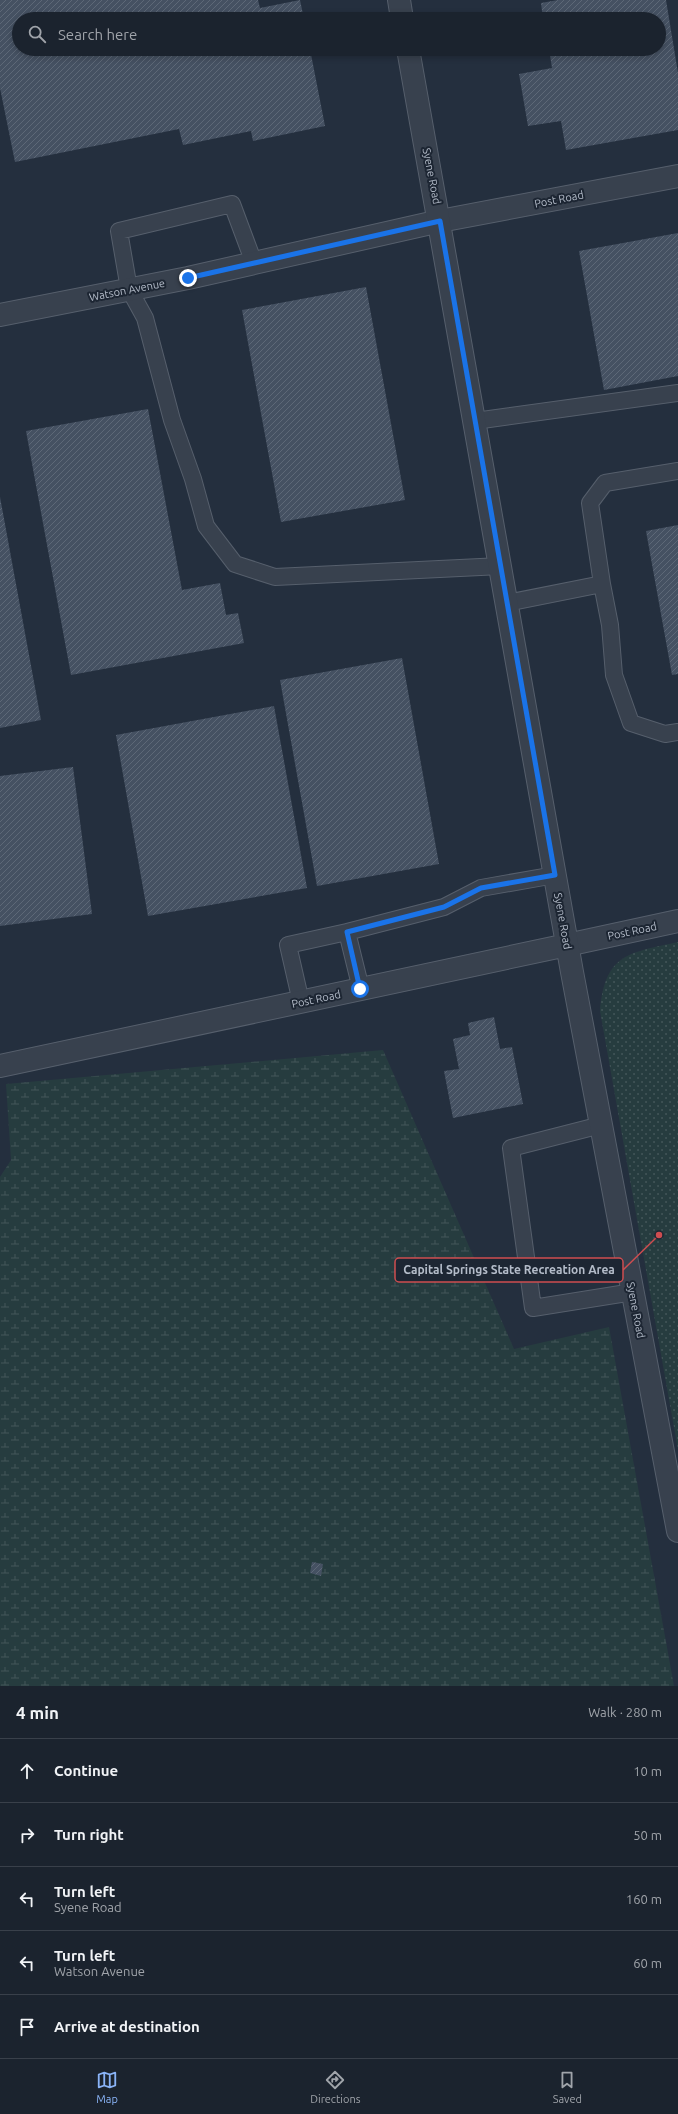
<!DOCTYPE html>
<html lang="en">
<head>
<meta charset="utf-8">
<style>
	:root { --surface:#1b232e; --page:#242b36; --text:#f1f3f6; --muted:#a0a4aa; --line:#39404a; --accent:#8ab4f8 }
	body { margin:0; font-family:Ubuntu,sans-serif; background:var(--page); color:var(--text) }
	.stop { position:absolute; width:12px; height:12px; margin:-9px; border:3px solid #1a73e8; border-radius:50%; background:#fff }
	.stop.end { background:#1a73e8; border-color:#fff; box-shadow:0 1px 4px #0008 }
	.list { margin:0; padding:0; list-style:none }
	h2 { display:flex; justify-content:space-between; align-items:center; height:52px; margin:0; padding:0 16px; font-size:17px }
	h2 small { font-size:13px; font-weight:400; color:var(--muted) }
	.list li { display:grid; grid-template-columns:26px 1fr auto; gap:12px; align-items:center; box-sizing:border-box; height:64px; padding:0 16px; border-top:1px solid var(--line) }
	.list b { display:block; font-size:15px; white-space:nowrap }
	.list p { margin:0; font-size:13px; white-space:nowrap; color:var(--muted) }
	.list em { font-size:13px; font-style:normal; color:var(--muted) }
	.icon { flex:none; width:22px; height:22px; fill:none; stroke:currentColor; stroke-width:2; stroke-linecap:round; stroke-linejoin:round }
	.map { position:relative; flex:none; width:678px; height:1686px; overflow:hidden }
	.search { position:absolute; background:var(--surface); box-shadow:0 2px 6px #0003; left:12px; right:12px; top:12px; height:44px; display:flex; align-items:center; gap:10px; box-sizing:border-box; padding:0 14px; border-radius:22px; color:var(--muted); font-size:15px }
	.sheet { height:372px; background:var(--surface) }
	nav { display:flex; justify-content:space-around; align-items:center; box-sizing:border-box; height:56px; border-top:1px solid var(--line); background:var(--surface); font-size:11px; color:var(--muted) }
	nav a { display:grid; justify-items:center; gap:2px }
	nav .on { color:var(--accent) }
	.map>svg:first-child { display:block }
	.wetland { fill:url(#wetland-marsh) }
	.park { fill:url(#park-dots) }
	.building { fill:url(#building-hatch) }
	.lines { fill:none; stroke-linecap:round; stroke-linejoin:round }
	.service-casing { stroke:#565f6c; stroke-width:18 }
	.minor-casing { stroke:#565f6c; stroke-width:24 }
	.tertiary-casing { stroke:#565f6c; stroke-width:24 }
	.service { stroke:#38414e; stroke-width:16 }
	.minor { stroke:#38414e; stroke-width:22 }
	.tertiary { stroke:#38414e; stroke-width:22 }
	.route { stroke:#1a73e8; stroke-width:5 }
	.labels { text-anchor:middle; stroke-width:4; stroke-linejoin:round; paint-order:stroke }
	.street-label { font-size:11px; fill:#b4bcc9; stroke:#1d2633 }
	.leader { fill:none; stroke:#ce4d50; stroke-width:1.5 }
	.callout-dot { fill:#ce4d50; stroke:#1d2633; stroke-width:1.5 }
	.callout { fill:#1d2633; stroke:#ce4d50; stroke-width:1.5 }
	.callout-label { font-size:12px; text-anchor:middle; font-weight:bold; fill:#b4bcc9 }
</style>
</head>
<body>
<div class="map">
<svg width="678" height="1686" viewBox="0 0 678 1686">
	<defs>
		<pattern id="wetland-marsh" width="20" height="14" patternUnits="userSpaceOnUse"><rect width="20" height="14" fill="#263c3f"/><path d="M1 5h8M5 5V1M11 12h8M15 12V8" fill="none" stroke="#435659"/></pattern>
		<pattern id="park-dots" width="8" height="8" patternUnits="userSpaceOnUse"><rect width="8" height="8" fill="#263c3f"/><path d="M2 2h.1M6 6h.1" fill="none" stroke="#435659" stroke-width="1.8" stroke-linecap="round"/></pattern>
		<pattern id="building-hatch" width="6" height="6" patternUnits="userSpaceOnUse"><rect width="6" height="6" fill="#455162"/><path d="M-1 1l2-2M0 6l6-6M5 7l2-2" fill="none" stroke="#5d6877"/></pattern>
	</defs>
	<rect width="100%" height="100%" fill="#242f3e"/>
	<path class="wetland" d="M 383,1050 L 514,1349 L 609,1327 L 674,1686 L 0,1686 L 0,1177 L 11,1160 L 6,1084 Z"/>
	<path class="park" d="M 678,942 L 678,1450 L 600,1011 C 605,953 629,953 678,942 Z"/>
	<path class="building" d="M 0,0 L 258,0 L 260,8 L 300,0 L 304,19 L 19,19 L 19,49 L 310,49 L 325,126 L 253,141 L 251,131 L 183,145 L 179,129 L 15,162 L 0,88 Z
		M 558,0 L 666,0 L 678,73 L 678,130 L 566,150 L 561,121 L 528,126 L 519,74 L 552,68 L 549,49 L 659,49 L 659,19 L 543,19 L 541,3 Z
		M 678,233 L 678,376 L 604,390 L 579,251 Z
		M 366,287 L 405,500 L 281,522 L 242,310 Z
		M 148,409 L 182,590 L 220,583 L 226,615 L 238,613 L 244,643 L 71,675 L 26,431 Z
		M 0,497 L 41,720 L 0,728 Z
		M 678,525 L 678,674 L 672,675 L 646,531 Z
		M 402,658 L 439,864 L 317,886 L 280,680 Z
		M 274,706 L 307,888 L 148,916 L 116,735 Z
		M 73,767 L 92,914 L 0,926 L 0,776 Z
		M 494,1017 L 500,1049 L 512,1047 L 523,1104 L 453,1118 L 444,1071 L 459,1069 L 453,1039 L 470,1035 L 468,1023 Z
		M 312,1562 L 323,1564 L 321,1576 L 310,1573 Z"/>
	<g class="lines">
		<g class="service-casing">
			<path id="service" d="M 254,263 L 232,204 L 119,231 L 129,289 L 145,318 L 172,420 L 193,479 L 206,526 L 235,564 L 275,577 L 501,566
				M 475,421 L 678,393
				M 602,584 L 590,503 L 605,483 L 678,471
				M 507,603 L 602,584 L 610,625 L 614,675 L 631,723 L 665,734 L 678,732
				M 361,989 L 347,932 L 444,907 L 481,888 L 555,875
				M 301,1002 L 288,945 L 347,932
				M 601,1125 L 511,1148 L 533,1308 L 633,1292"/>
		</g>
		<g class="minor-casing">
			<path id="minor" d="M 0,315 L 188,278 L 440,221 L 678,176
				M 567,945 L 678,921"/>
		</g>
		<g class="tertiary-casing">
			<path id="tertiary" d="M 399,0 L 402,19
				M 408,49 L 572,972 L 678,1531
				M 0,1066 L 567,945"/>
		</g>
		<use href="#service" class="service"/>
		<use href="#minor" class="minor"/>
		<use href="#tertiary" class="tertiary"/>
	</g>
	<g class="lines">
		<path class="route" d="M 188,278 L 440,221 L 555,875 L 481,888 L 444,907 L 347,932 L 360,989"/>
	</g>
	<g class="labels">
		<g class="street-label">
			<text transform="translate(432 176) rotate(79)" y="4">Syene Road</text>
			<text transform="translate(559 199) rotate(-11)" y="4">Post Road</text>
			<text transform="translate(127 290) rotate(-11)" y="4">Watson Avenue</text>
			<text transform="translate(563 921) rotate(80)" y="4">Syene Road</text>
			<text transform="translate(632 931) rotate(-12)" y="4">Post Road</text>
			<text transform="translate(316 999) rotate(-12)" y="4">Post Road</text>
			<text transform="translate(636 1310) rotate(79)" y="4">Syene Road</text>
		</g>
	</g>
	<path class="leader" d="M659 1235L623 1270"/>
	<circle class="callout-dot" cx="659" cy="1235" r="4"/>
	<rect class="callout" x="395" y="1258" width="228" height="24" rx="4"/>
	<g class="callout-label">
		<text x="509" y="1274">Capital Springs State Recreation Area</text>
	</g>
</svg>
<div class="stop" style="left:360px;top:989px"></div>
<div class="stop end" style="left:188px;top:278px"></div>
<div class="search"><svg class="icon" aria-label="search" viewBox="0 0 24 24"><circle cx="10" cy="10" r="6"/><path d="M15 15l6 6"/></svg>Search here</div>
</div>
<section class="sheet">
<h2>4 min<small>Walk · 280 m</small></h2>
<ul class="list">
<li><svg class="icon" aria-label="ahead" viewBox="0 0 24 24"><path d="M12 20V5M6 11l6-6 6 6"/></svg><div><b>Continue</b></div><em>10 m</em></li>
<li><svg class="icon" aria-label="right" viewBox="0 0 24 24"><path d="M7 20v-9h11M14 6l5 5-5 5"/></svg><div><b>Turn right</b></div><em>50 m</em></li>
<li><svg class="icon" aria-label="left" viewBox="0 0 24 24"><path d="M17 20v-9H6M10 6l-5 5 5 5"/></svg><div><b>Turn left</b><p>Syene Road</p></div><em>160 m</em></li>
<li><svg class="icon" aria-label="left" viewBox="0 0 24 24"><path d="M17 20v-9H6M10 6l-5 5 5 5"/></svg><div><b>Turn left</b><p>Watson Avenue</p></div><em>60 m</em></li>
<li><svg class="icon" aria-label="arrive" viewBox="0 0 24 24"><path d="M6 21V4h12l-3 4 3 4H6"/></svg><div><b>Arrive at destination</b></div></li>
</ul>
</section>
<nav>
<a class="on"><svg class="icon" aria-label="map" viewBox="0 0 24 24"><path d="M3 6l6-2 6 2 6-2v14l-6 2-6-2-6 2zM9 4v14M15 6v14"/></svg>Map</a>
<a><svg class="icon" aria-label="directions" viewBox="0 0 24 24"><path d="M12 3l9 9-9 9-9-9zM9 14v-3h6M13 9l2 2-2 2"/></svg>Directions</a>
<a><svg class="icon" aria-label="saved" viewBox="0 0 24 24"><path d="M7 4h10v16l-5-4-5 4z"/></svg>Saved</a>
</nav>
</body>
</html>
